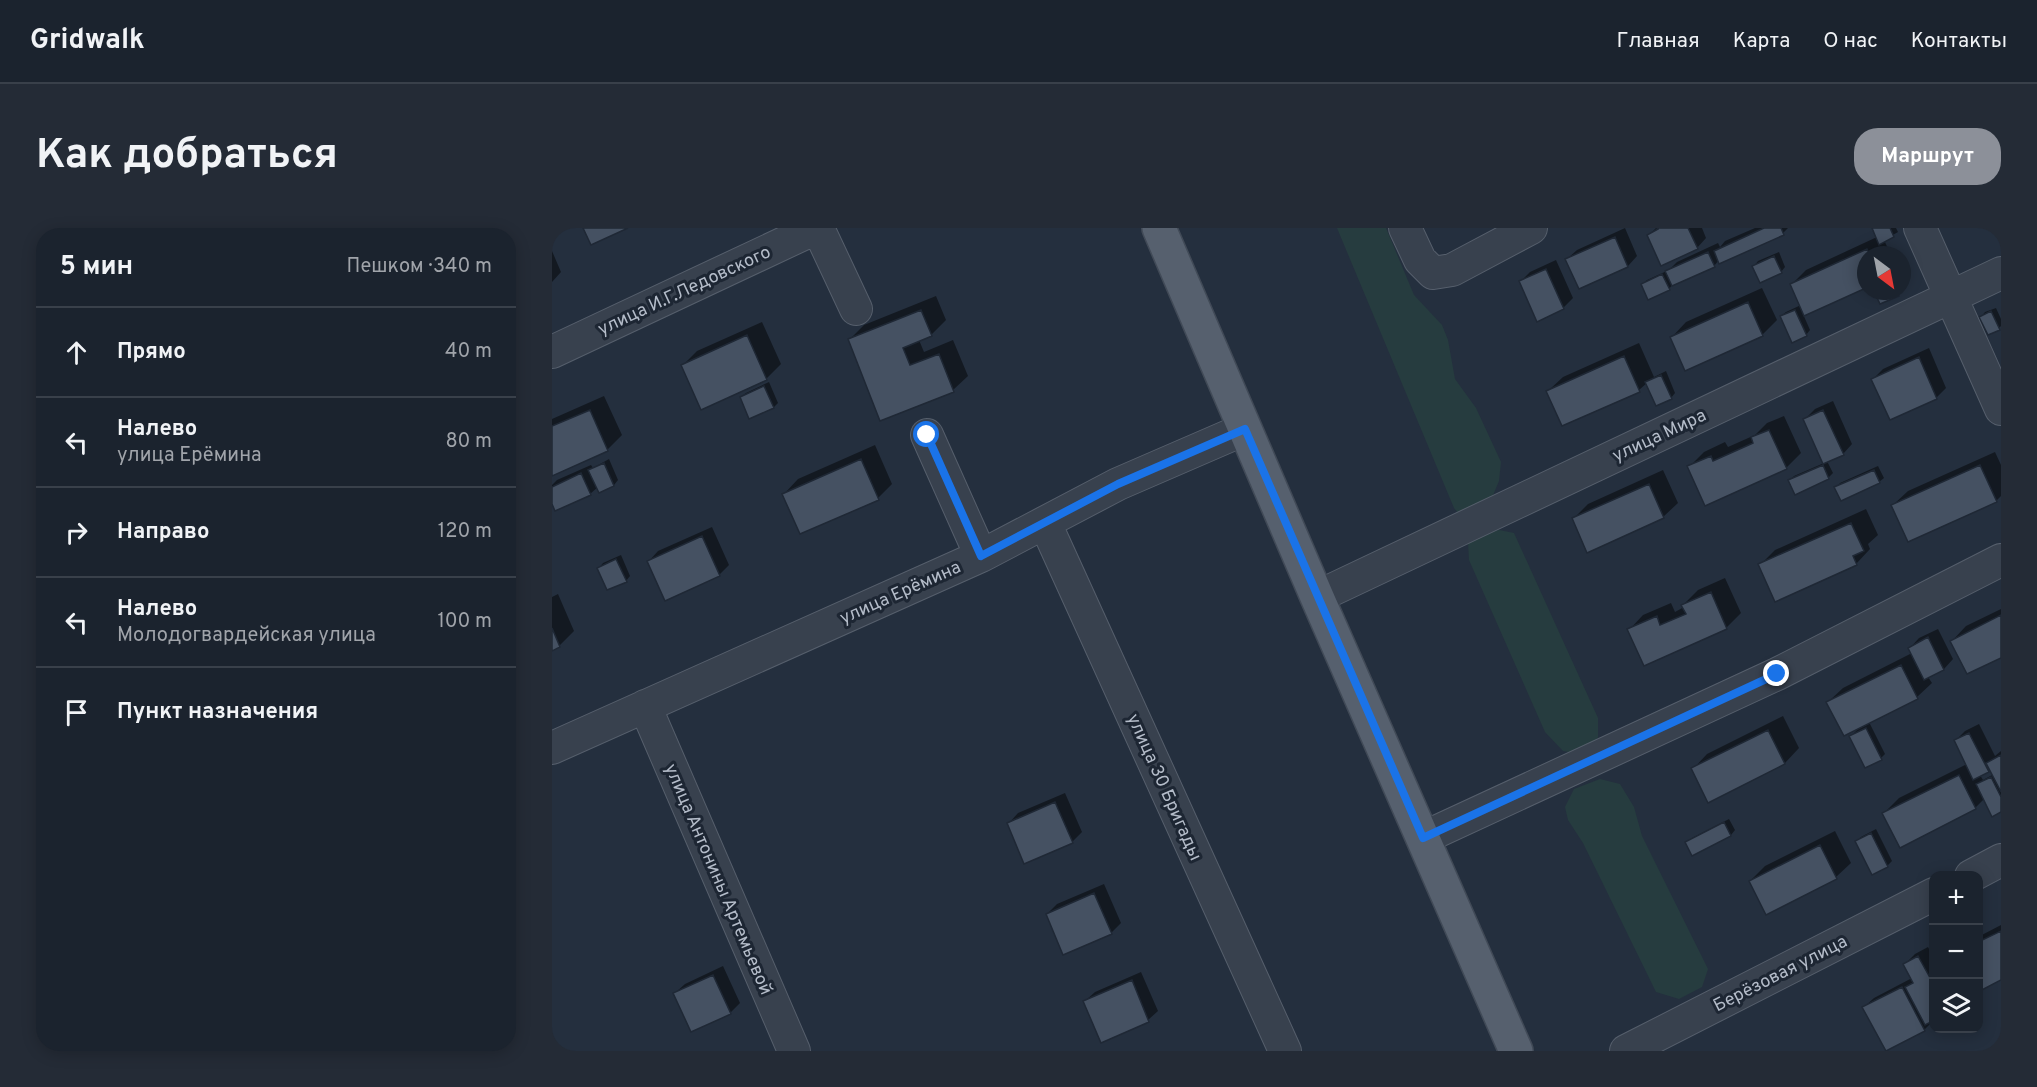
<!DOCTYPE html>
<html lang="ru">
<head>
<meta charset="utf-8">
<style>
	:root { --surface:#1b232e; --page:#242b36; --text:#f1f3f6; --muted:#a0a4aa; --line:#39404a; --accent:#8c9099 }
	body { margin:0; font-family:Overpass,sans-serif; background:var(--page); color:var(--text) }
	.controls { position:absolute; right:18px; bottom:18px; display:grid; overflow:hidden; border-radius:12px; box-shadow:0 3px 15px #0003 }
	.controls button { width:54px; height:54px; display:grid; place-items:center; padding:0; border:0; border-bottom:2px solid var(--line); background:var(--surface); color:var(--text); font:30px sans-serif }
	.compass { position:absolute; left:1305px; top:18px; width:54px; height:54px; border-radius:50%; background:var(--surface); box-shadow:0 3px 15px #0003; rotate:148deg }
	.stop { position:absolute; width:18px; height:18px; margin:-14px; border:4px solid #1a73e8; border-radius:50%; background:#fff }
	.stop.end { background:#1a73e8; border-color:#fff; box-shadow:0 2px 6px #0008 }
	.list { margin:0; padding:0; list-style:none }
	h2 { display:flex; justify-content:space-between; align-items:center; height:78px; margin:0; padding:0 24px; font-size:26px }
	h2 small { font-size:20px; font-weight:400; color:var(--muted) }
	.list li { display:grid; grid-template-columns:39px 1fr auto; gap:18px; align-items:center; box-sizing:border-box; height:90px; padding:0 24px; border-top:2px solid var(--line) }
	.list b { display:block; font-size:22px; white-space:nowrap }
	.list p { margin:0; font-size:20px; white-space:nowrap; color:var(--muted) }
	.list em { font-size:20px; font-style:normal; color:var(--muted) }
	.icon { flex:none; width:33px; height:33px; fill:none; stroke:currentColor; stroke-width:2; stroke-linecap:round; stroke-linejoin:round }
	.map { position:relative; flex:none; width:1449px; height:823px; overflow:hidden; border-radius:24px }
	header { display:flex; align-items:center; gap:36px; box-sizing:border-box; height:84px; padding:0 30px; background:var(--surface); border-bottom:2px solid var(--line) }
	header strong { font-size:28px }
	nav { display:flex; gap:33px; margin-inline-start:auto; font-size:21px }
	.intro { display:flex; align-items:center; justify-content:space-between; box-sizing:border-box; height:144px; padding:0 36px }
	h1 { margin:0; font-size:42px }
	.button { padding:15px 27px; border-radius:24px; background:var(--accent); color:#fff; font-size:21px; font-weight:700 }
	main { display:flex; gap:36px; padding:0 36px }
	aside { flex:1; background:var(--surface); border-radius:24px; box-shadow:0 3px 15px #0003 }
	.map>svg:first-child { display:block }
	.green { fill:#263c3f }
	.shadow { fill:#0007; fill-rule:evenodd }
	.building { fill:#455162; stroke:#1f2835; stroke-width:1.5 }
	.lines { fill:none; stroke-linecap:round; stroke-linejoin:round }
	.minor-casing { stroke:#565f6c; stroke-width:34 }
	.major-casing { stroke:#414a57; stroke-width:36 }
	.minor { stroke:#38414e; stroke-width:32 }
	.major { stroke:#56606e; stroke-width:33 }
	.route { stroke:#1a73e8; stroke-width:8 }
	.labels { text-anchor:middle; stroke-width:6; stroke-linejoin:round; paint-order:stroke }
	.street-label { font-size:18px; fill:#b4bcc9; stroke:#1d2633 }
</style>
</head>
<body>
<header>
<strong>Gridwalk</strong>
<nav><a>Главная</a><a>Карта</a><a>О нас</a><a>Контакты</a></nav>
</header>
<div class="intro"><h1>Как добраться</h1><a class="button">Маршрут</a></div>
<main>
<aside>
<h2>5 мин<small>Пешком · 340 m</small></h2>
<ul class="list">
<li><svg class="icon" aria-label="ahead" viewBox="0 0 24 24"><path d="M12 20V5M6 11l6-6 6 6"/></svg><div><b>Прямо</b></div><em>40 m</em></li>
<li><svg class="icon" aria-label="left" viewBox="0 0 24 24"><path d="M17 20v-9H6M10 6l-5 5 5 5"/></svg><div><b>Налево</b><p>улица Ерёмина</p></div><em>80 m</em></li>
<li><svg class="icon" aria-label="right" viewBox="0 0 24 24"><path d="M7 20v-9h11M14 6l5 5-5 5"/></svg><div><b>Направо</b></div><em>120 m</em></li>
<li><svg class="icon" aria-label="left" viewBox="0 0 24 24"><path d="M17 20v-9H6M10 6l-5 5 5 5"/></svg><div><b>Налево</b><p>Молодогвардейская улица</p></div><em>100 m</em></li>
<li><svg class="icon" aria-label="arrive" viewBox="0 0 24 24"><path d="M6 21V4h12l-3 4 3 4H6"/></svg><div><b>Пункт назначения</b></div></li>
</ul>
</aside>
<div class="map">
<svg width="1449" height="823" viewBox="0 0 1449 823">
	<rect width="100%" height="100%" fill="#242f3e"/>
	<path class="green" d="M 785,0 L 834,0 L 862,67 L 890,97 L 896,112 L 903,151 L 924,180 L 949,234 L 947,253 L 939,272 L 906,285 L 902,280 Z
		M 947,302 L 962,305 L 1046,490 L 1046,509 L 1039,519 L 1023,525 L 1011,523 L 993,504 L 917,332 L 916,314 L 928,307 Z
		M 1048,551 L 1068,556 L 1082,579 L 1090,608 L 1156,741 L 1150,759 L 1127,771 L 1104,764 L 1031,615 L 1016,592 L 1013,579 L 1022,561 Z"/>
	<path class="shadow" d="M 1073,0 L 1085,28 L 1076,38 L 1027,59 L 1015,31 L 1025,22 Z
		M 1104,0 L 1150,0 L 1154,10 L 1145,20 L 1097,7 Z
		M 1203,0 L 1236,0 L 1231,5 L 1167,32 L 1162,38 L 1121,56 L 1117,61 L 1091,56 L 1095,52 L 1117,42 L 1125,34 L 1166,15 L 1168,19 L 1173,13 Z
		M 1321,0 L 1344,0 L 1346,4 L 1332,12 L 1339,27 L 1314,27 L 1314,58 L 1251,86 L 1258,102 L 1254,107 L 1229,88 L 1234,84 L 1249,77 L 1240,56 L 1254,42 L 1325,9 Z
		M 0,23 L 9,44 L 0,54 Z
		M 1227,24 L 1233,39 L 1229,44 L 1202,38 L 1206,33 Z
		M 1004,32 L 1021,70 L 1011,80 L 969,53 L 978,44 Z
		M 1210,60 L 1225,92 L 1210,107 L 1120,109 L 1134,94 Z
		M 384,68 L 394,92 L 379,107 L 367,112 L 372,124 L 401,112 L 416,148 L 401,162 L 297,112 L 312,97 Z
		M 1444,80 L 1449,91 L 1449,98 L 1447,100 L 1429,89 L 1433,84 Z
		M 210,94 L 229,136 L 214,151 L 131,137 L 145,123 Z
		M 1087,115 L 1102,149 L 1114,143 L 1123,165 L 1119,170 L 1095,155 L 1087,162 L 996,163 L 1011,149 Z
		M 1377,120 L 1394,160 L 1385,169 L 1338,190 L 1321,151 L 1331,141 Z
		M 217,154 L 226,175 L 222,179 L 198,189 L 189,169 L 194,165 Z
		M 52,168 L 70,207 L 55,222 L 0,246 L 0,191 Z
		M 1281,173 L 1300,216 L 1291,226 L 1275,233 L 1281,245 L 1276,250 L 1238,252 L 1242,248 L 1272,235 L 1253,191 L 1263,181 Z
		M 1232,188 L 1249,225 L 1234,240 L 1137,239 L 1152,224 L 1173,214 L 1176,219 L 1203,207 L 1215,195 Z
		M 323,217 L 340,256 L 326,270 L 232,266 L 246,251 Z
		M 1443,224 L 1449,237 L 1449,268 L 1444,273 L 1341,277 L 1356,263 Z
		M 57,231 L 66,252 L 62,257 L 47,263 L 46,259 L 38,266 L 0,272 L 0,257 L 5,252 L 39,237 L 41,240 Z
		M 1326,238 L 1332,250 L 1327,254 L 1284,260 L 1288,255 Z
		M 1111,242 L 1126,275 L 1111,289 L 1022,290 L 1036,276 Z
		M 1314,281 L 1326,307 L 1316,316 L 1318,321 L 1304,336 L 1208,337 L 1223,322 Z
		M 160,299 L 177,337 L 167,347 L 97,333 L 106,323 Z
		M 69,327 L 78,348 L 74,353 L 47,340 L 51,335 Z
		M 1173,350 L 1189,385 L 1174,400 L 1077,402 L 1091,387 L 1119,375 L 1123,384 L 1132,379 L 1131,377 L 1146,362 Z
		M 6,366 L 22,403 L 7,418 L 0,421 L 0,369 Z
		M 1449,381 L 1449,428 L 1400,413 L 1414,398 Z
		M 1386,401 L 1401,431 L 1392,441 L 1376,449 L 1380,455 L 1365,469 L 1317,494 L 1333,526 L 1329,530 L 1299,508 L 1308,499 L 1276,474 L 1291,460 L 1360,425 L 1358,420 L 1367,410 Z
		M 1231,488 L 1247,520 L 1233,535 L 1157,573 L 1141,541 L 1155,526 Z
		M 1427,496 L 1443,528 L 1449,523 L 1449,582 L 1432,571 L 1423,580 L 1332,585 L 1347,570 L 1415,536 L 1403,513 L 1413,503 ZM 1439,540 L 1442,546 L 1431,552 L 1428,547 Z
		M 513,565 L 530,604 L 520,614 L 457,595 L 466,585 Z
		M 1177,591 L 1183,602 L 1179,607 L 1141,626 L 1135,614 L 1140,610 Z
		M 1324,601 L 1340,633 L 1335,638 L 1305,613 L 1309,609 Z
		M 1283,603 L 1299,635 L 1284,649 L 1214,685 L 1198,653 L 1213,638 Z
		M 552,656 L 569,695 L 559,705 L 495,686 L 505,676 Z
		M 1449,697 L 1449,750 L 1426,762 L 1426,709 Z
		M 1376,719 L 1382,730 L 1382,792 L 1372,802 L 1312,779 L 1322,770 L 1360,750 L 1353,736 L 1363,726 Z
		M 171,738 L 188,775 L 178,785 L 123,765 L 133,756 Z
		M 589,744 L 606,783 L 596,792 L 550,813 L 533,773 L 543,764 Z"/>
	<path class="building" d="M 31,0 L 76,0 L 39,17 Z
		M 1105,0 L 1136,0 L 1146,21 L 1109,38 L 1095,7 L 1106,1 Z
		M 1212,0 L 1229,0 L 1232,7 L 1167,36 L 1162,23 Z
		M 1320,0 L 1338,0 L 1342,9 L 1327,17 Z
		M 1063,9 L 1076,39 L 1027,61 L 1013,31 Z
		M 1315,21 L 1318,27 L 1314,27 L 1314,60 L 1252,88 L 1238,56 Z
		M 1156,24 L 1163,39 L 1120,58 L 1113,43 Z
		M 1222,28 L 1230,45 L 1208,55 L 1200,38 Z
		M 994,41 L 1012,81 L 985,94 L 967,53 Z
		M 1110,46 L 1118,62 L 1096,72 L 1089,56 Z
		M 1322,63 L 1345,63 L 1347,68 L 1328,76 Z
		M 1196,74 L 1211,108 L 1133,143 L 1118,109 Z
		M 369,82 L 380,108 L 351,120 L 358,137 L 387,126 L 402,164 L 328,193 L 296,111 Z
		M 1243,82 L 1255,108 L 1240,115 L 1228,88 Z
		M 1439,83 L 1448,102 L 1436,107 L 1427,89 Z
		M 195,107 L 215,152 L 149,182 L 129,137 Z
		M 1072,128 L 1088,164 L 1010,198 L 994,163 Z
		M 1367,129 L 1385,171 L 1338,192 L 1319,151 Z
		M 1109,147 L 1120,171 L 1104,178 L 1093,154 Z
		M 212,158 L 222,180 L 197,191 L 188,169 Z
		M 38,182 L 56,223 L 0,248 L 0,198 Z
		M 1271,182 L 1292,227 L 1271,236 L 1251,191 Z
		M 1217,202 L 1235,241 L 1153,278 L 1135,238 L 1159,228 L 1161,233 L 1201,215 L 1199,209 Z
		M 309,231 L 327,272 L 248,306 L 230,266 Z
		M 52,235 L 62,258 L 47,265 L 36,242 Z
		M 1271,237 L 1277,251 L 1243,267 L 1236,252 Z
		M 1428,237 L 1445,274 L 1356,314 L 1339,277 Z
		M 1322,242 L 1328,255 L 1289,273 L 1282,259 Z
		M 29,245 L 39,267 L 3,283 L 0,276 L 0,259 Z
		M 1097,256 L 1112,290 L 1035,325 L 1020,290 Z
		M 1299,295 L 1312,323 L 1301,328 L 1305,337 L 1223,374 L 1206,336 Z
		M 150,308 L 168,348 L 113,373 L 95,333 Z
		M 64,331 L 75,354 L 55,362 L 45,340 Z
		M 1159,364 L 1175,401 L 1092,438 L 1075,401 L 1105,388 L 1108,397 L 1134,386 L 1129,377 Z
		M 1449,387 L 1449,430 L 1415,446 L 1398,413 Z
		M 0,400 L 8,419 L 0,423 Z
		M 1376,409 L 1392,442 L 1372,452 L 1356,420 Z
		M 1349,437 L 1366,471 L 1292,508 L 1274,474 Z
		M 1314,500 L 1330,532 L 1313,540 L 1297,508 Z
		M 1216,502 L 1233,536 L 1156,575 L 1139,540 Z
		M 1417,505 L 1437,544 L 1421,552 L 1402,512 Z
		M 1449,527 L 1449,564 L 1434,535 Z
		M 1407,547 L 1424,581 L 1348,620 L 1330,585 Z
		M 1439,549 L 1449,569 L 1449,584 L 1440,589 L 1424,556 Z
		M 503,574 L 521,615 L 472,636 L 455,595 Z
		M 1172,594 L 1179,608 L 1140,628 L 1133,614 Z
		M 1319,605 L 1336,639 L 1320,647 L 1303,613 Z
		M 1268,617 L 1285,651 L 1214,687 L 1197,653 Z
		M 542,665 L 560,706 L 511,727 L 494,686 Z
		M 1449,703 L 1449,752 L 1426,764 L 1426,714 Z
		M 1366,728 L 1382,757 L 1382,794 L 1381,793 L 1373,797 L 1353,759 L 1361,755 L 1351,736 Z
		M 161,747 L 179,786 L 139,804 L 121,765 Z
		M 580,752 L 597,794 L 549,815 L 531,773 Z
		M 1350,759 L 1373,803 L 1334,823 L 1310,779 Z"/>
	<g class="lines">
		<g class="minor-casing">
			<path id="minor" d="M 266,0 L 304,81
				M 853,0 L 868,32 L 881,45 L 900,42 L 979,0
				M 1368,0 L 1449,181
				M 0,124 L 264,0
				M 375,207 L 429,328
				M 493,295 L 733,823
				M 765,369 L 1449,45
				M 93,478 L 242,823
				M 0,520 L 429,328 L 566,256 L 693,201
				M 871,610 L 1225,446 L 1449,332
				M 1419,648 L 1449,632
				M 1074,823 L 1382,666"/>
		</g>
		<g class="major-casing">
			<path id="major" d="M 607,0 L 765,369 L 964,823"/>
		</g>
		<use href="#minor" class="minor"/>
		<use href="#major" class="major"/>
	</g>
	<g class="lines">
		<path class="route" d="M 375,207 L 429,328 L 566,256 L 693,201 L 871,610 L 1225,446"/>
	</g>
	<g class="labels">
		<g class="street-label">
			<text transform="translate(132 62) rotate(-25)" y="6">улица И.Г.Ледовского</text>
			<text transform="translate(1107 207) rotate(-25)" y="6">улица Мира</text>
			<text transform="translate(348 364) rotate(-24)" y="6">улица Ерёмина</text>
			<text transform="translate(613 559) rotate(66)" y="6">улица 30 Бригады</text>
			<text transform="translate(167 651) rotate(67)" y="6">улица Антонины Артемьевой</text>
			<text transform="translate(1228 745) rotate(-27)" y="6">Берёзовая улица</text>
		</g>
	</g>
</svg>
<div class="controls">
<button>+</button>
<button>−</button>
<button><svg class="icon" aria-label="layers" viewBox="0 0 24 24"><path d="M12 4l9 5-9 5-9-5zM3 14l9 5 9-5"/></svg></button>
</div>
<svg class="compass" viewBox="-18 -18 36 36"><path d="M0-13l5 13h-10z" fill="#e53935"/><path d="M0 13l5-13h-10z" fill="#a0a4aa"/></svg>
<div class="stop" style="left:375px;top:207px"></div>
<div class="stop end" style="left:1225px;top:446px"></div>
</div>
</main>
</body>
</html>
